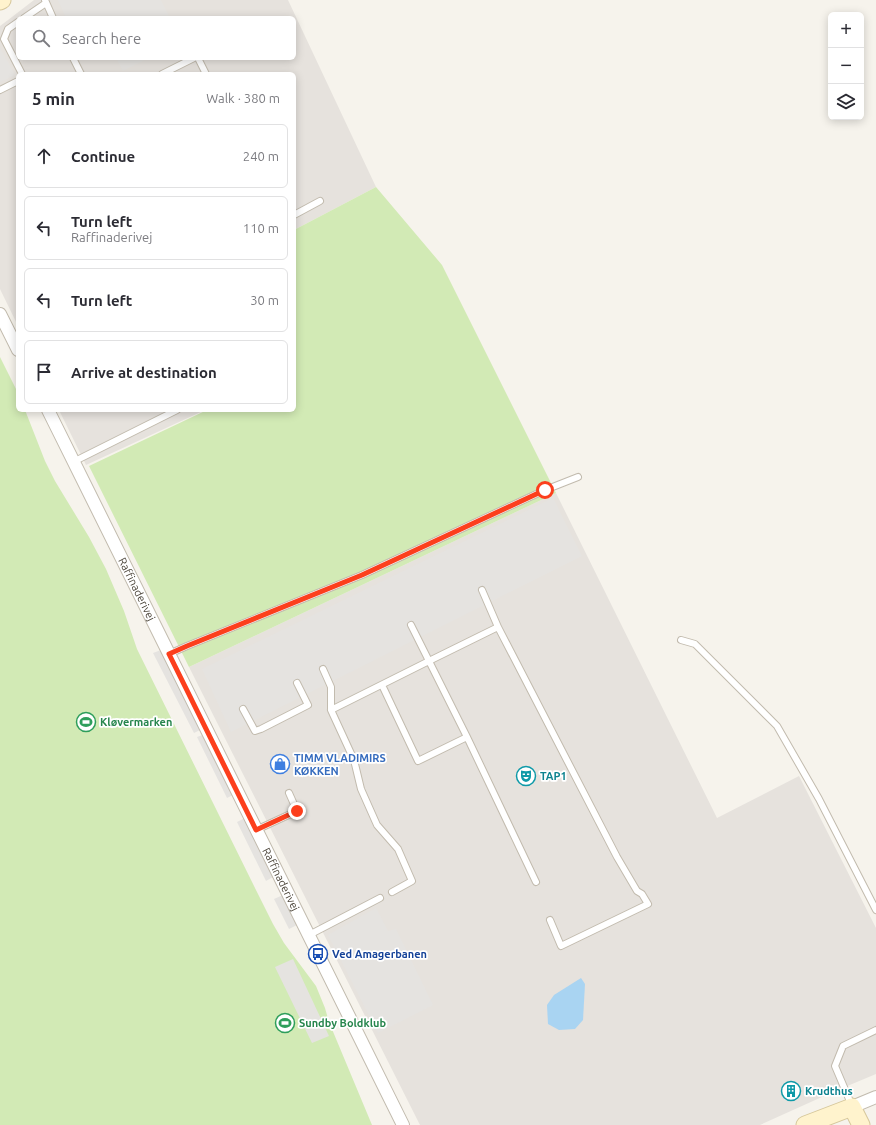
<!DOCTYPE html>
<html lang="en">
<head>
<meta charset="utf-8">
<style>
	:root { --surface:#fff; --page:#f7f7f7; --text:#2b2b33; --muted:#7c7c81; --line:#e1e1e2 }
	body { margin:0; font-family:Ubuntu,sans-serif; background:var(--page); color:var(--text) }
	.controls { position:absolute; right:12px; top:12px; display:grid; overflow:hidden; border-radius:6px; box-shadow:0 2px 10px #0003 }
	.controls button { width:36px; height:36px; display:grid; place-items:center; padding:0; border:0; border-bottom:1px solid var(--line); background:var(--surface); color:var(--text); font:20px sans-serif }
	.stop { position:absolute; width:12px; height:12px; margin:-9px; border:3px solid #fc3f1d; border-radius:50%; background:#fff }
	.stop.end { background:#fc3f1d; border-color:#fff; box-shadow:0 1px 4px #0008 }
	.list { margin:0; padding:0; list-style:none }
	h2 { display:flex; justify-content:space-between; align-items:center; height:52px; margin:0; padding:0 16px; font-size:17px }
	h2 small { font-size:13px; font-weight:400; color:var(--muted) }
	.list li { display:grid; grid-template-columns:26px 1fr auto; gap:12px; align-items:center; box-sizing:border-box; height:64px; margin:0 8px 8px; padding:0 8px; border:1px solid var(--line); border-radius:6px }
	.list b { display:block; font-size:15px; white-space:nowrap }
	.list p { margin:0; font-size:13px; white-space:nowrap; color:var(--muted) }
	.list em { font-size:13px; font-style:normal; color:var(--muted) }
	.icon { flex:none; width:22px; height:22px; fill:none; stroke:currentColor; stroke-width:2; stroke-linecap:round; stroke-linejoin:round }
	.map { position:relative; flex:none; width:876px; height:1125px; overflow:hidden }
	.search { position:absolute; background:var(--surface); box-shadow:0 2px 10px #0003; left:16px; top:16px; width:280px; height:44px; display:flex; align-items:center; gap:10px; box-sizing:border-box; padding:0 14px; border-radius:6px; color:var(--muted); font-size:15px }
	.panel { position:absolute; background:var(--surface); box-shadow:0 2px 10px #0003; left:16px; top:72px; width:280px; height:340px; border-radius:6px }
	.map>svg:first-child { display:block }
	.industrial { fill:#e6e2dd; fill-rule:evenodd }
	.green { fill:#d2eab5 }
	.parking { fill:#e5e3e0 }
	.water { fill:#a9d4f2 }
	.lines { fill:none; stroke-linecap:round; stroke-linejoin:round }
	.lane-casing { stroke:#c2bbae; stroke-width:8 }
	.street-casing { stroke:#c2bbae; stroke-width:14 }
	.secondary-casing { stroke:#d6c79b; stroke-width:19 }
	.lane { stroke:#fff; stroke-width:6 }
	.street { stroke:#fff; stroke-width:12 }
	.secondary { stroke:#fff3cd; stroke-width:17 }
	.route { stroke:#fc3f1d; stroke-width:5 }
	.labels { text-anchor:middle; stroke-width:3.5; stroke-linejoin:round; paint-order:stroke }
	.street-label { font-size:11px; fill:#4b4439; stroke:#fff }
	.leisure-label { font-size:11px; font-weight:bold; fill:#27864d; stroke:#fff; text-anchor:start }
	.shop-label { font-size:11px; font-weight:bold; fill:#366cbe; stroke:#fff; text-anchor:start }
	.culture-label { font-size:11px; font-weight:bold; fill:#0d838f; stroke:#fff; text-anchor:start }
	.transit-label { font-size:11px; font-weight:bold; fill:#164399; stroke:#fff; text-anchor:start }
</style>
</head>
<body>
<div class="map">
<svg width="876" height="1125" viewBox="0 0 876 1125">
	<rect width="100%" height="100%" fill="#f6f3ec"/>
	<path class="industrial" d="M 34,0 L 288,0 L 376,187 L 294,230 L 294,74 L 18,74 L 18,326 L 0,289 L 0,26 L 8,20 ZM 18,18 L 294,18 L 294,58 L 18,58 Z
		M 59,410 L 205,410 L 86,465 Z
		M 556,493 L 717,818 L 799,776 L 876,928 L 876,1074 L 833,1092 L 760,1125 L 420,1125 L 189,667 Z"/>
	<path class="green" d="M 376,187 L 442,265 L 556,493 L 189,667 L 89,466 L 207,410 L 294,410 L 294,230 Z
		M 0,357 L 18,393 L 18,410 L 25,410 L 45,461 L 55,481 L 89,537 L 106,569 L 124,611 L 137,649 L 257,892 L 273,924 L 284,943 L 316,986 L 325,1008 L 329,1022 L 372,1125 L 0,1125 Z"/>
	<path class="parking" d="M 58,0 L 161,0 L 170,18 L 66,18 Z
		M 0,48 L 15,75 L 0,82 Z
		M 116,58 L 149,58 L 123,71 Z
		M 553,498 L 582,556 L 231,732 L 202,669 Z
		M 161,650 L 202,729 L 194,733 L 153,653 Z
		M 205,734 L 233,795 L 227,798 L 197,737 Z
		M 245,818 L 273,877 L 266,881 L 237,822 Z
		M 283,895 L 297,925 L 289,929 L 274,899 Z
		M 376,908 L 388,931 L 396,929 L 433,1005 L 378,1033 L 328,935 Z
		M 293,959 L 329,1036 L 312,1043 L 275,967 Z"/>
	<path class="water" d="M 581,978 L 585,984 L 583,1020 L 575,1029 L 559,1030 L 548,1024 L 547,1005 L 554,995 Z"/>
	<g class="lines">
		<g class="lane-casing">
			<path id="lane" d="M 45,0 L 53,18
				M 24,18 L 46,3
				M 18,22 L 8,29 L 4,39 L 22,74
				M 73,58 L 81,74
				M 198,58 L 206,74
				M 162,74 L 194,58
				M 0,90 L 18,81
				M 294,215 L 320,201
				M 73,462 L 177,410
				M 482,590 L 498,627
				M 411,625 L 429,661 L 498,627 L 617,857 L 637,891 L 642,894 L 648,904 L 561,946 L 550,920
				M 681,640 L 695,644 L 777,726 L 819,799 L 876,910
				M 169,654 L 187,646 L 362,575 L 545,490 L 578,477
				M 323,669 L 331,687 L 331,710 L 354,760 L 361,789 L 377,825 L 398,849 L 412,881 L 392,892
				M 382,685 L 418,761 L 467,737
				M 243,709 L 255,731 L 261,729 L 308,705 L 297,683
				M 331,710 L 429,661 L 467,737 L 536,882
				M 256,830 L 297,811 L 289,793
				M 309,935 L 380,898
				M 852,1106 L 835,1066 L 843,1046 L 876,1030"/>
		</g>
		<g class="street-casing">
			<g id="street">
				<path d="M 0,314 L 18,350"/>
				<path id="s1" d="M 48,410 L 403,1125"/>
				<path d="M 852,1107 L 876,1097"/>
			</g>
		</g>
		<g class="secondary-casing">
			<path id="secondary" d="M 0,1 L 2,0
				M 805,1125 L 852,1107 L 861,1125"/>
		</g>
		<use href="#lane" class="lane"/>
		<use href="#street" class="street"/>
		<use href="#secondary" class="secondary"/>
	</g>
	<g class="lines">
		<path class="route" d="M 297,811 L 256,830 L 169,654 L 187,646 L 362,575 L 545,490"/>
	</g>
	<defs>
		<g id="stadium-ring" transform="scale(1)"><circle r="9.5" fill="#fff" stroke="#2e9e5b" stroke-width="1.5"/><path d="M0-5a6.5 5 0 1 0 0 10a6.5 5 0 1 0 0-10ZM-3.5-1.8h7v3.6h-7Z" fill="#2e9e5b"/></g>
		<g id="shop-ring" transform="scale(1)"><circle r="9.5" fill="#fff" stroke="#3f7fe0" stroke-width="1.5"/><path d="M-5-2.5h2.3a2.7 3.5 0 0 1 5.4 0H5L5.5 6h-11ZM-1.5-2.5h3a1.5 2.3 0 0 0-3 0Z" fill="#3f7fe0"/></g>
		<g id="theatre-ring" transform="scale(1)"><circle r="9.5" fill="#fff" stroke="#0f9aa8" stroke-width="1.5"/><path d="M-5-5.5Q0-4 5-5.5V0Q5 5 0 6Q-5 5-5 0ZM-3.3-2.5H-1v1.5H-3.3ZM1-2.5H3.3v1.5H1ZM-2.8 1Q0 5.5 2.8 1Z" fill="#0f9aa8"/></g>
		<g id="bus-ring" transform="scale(1)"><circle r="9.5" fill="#fff" stroke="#1a4fb4" stroke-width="1.5"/><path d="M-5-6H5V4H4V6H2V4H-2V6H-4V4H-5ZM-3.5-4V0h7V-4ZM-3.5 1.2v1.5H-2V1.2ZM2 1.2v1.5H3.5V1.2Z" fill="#1a4fb4"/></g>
		<g id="building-ring" transform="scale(1)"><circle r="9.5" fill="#fff" stroke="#0f9aa8" stroke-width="1.5"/><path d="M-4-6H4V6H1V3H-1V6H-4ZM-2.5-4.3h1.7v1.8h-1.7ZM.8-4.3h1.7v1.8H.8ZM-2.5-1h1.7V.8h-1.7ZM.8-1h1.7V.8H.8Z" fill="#0f9aa8"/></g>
	</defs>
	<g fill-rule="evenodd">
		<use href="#stadium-ring" x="86" y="722"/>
		<use href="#shop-ring" x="280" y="764"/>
		<use href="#theatre-ring" x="526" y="776"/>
		<use href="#bus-ring" x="318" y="954"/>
		<use href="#stadium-ring" x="285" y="1023"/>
		<use href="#building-ring" x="791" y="1091"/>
	</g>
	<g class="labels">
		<g class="street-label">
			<text dy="4" stroke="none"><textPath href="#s1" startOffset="200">Raffinaderivej</textPath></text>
			<text dy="4" stroke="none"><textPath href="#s1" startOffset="524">Raffinaderivej</textPath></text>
		</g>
		<g class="leisure-label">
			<text x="100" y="726">Kløvermarken</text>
			<text x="299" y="1027">Sundby Boldklub</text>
		</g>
		<g class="shop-label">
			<text x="294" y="762">TIMM VLADIMIRS<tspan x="294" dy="13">KØKKEN</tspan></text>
		</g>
		<g class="culture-label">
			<text x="540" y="780">TAP1</text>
			<text x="805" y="1095">Krudthus</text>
		</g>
		<g class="transit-label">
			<text x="332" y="958">Ved Amagerbanen</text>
		</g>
	</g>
</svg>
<div class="controls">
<button>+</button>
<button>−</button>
<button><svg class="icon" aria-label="layers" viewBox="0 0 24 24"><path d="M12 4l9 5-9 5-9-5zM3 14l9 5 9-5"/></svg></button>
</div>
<div class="stop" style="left:545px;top:490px"></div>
<div class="stop end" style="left:297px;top:811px"></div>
<div class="search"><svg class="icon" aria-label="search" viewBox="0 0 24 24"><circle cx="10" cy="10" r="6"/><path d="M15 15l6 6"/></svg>Search here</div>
<section class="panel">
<h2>5 min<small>Walk · 380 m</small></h2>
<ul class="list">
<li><svg class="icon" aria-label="ahead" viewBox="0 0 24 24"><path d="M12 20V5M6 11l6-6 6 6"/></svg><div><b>Continue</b></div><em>240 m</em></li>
<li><svg class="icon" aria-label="left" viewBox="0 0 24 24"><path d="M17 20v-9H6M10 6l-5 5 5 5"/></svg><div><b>Turn left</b><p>Raffinaderivej</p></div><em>110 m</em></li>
<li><svg class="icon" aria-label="left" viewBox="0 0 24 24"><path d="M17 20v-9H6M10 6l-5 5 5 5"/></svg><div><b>Turn left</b></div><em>30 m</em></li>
<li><svg class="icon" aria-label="arrive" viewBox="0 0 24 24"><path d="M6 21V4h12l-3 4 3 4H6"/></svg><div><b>Arrive at destination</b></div></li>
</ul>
</section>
</div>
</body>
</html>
